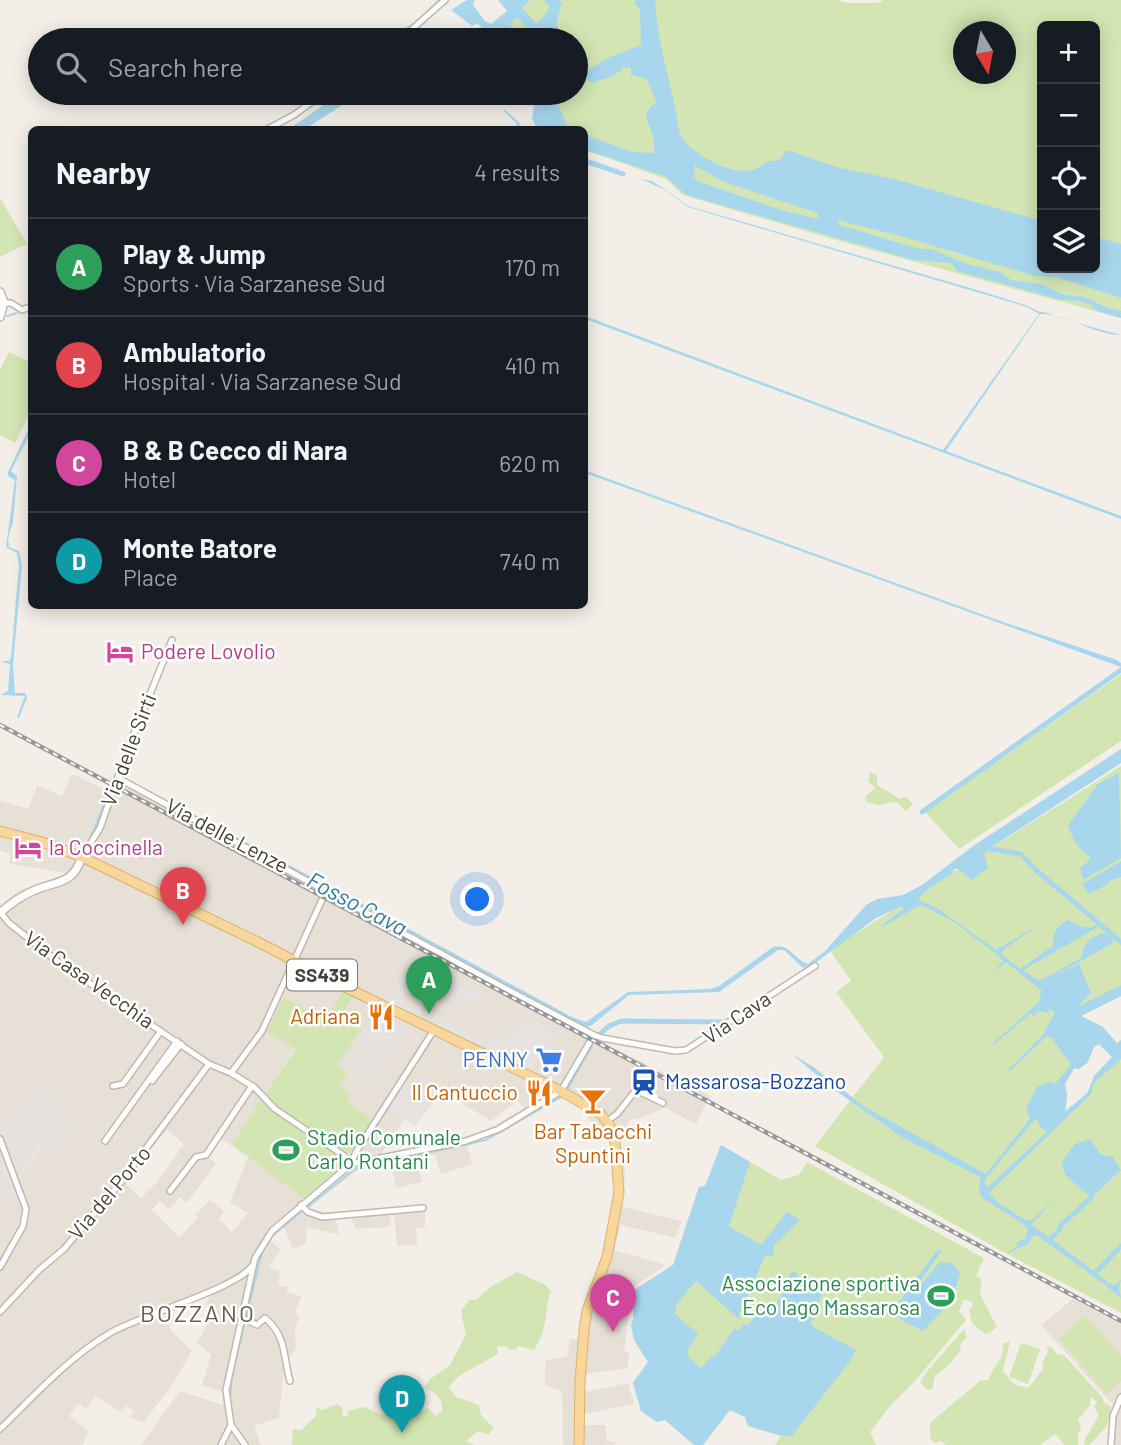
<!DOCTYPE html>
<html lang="en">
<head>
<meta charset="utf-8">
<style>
	:root { --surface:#171b24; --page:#242831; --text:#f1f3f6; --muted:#9ea1a6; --line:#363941; --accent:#ef3024 }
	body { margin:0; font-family:Barlow,sans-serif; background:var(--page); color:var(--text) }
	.controls { position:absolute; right:21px; top:21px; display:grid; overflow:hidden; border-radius:10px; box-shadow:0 4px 18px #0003 }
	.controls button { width:63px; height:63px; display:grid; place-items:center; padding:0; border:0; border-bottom:2px solid var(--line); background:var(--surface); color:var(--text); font:35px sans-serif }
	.compass { position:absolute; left:953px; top:21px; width:63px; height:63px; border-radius:50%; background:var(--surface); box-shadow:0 4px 18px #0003; rotate:170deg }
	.you { position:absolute; left:478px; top:900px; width:24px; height:24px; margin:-18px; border:5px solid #fff; border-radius:50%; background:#1a73e8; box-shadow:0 0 0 10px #1a73e833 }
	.badge { display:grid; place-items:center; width:46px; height:46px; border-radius:50%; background:var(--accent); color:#fff; font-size:23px; font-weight:700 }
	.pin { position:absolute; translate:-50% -58px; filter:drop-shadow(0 2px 4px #0008) }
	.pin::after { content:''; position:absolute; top:37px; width:24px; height:21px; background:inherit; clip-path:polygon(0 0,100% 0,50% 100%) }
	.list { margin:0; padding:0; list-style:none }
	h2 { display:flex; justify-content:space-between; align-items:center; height:91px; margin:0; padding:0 28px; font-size:30px }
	h2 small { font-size:23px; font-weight:400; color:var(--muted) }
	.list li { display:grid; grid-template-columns:46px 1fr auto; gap:21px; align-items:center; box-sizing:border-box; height:98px; padding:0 28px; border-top:2px solid var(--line) }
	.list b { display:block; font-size:26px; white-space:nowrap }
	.list p { margin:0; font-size:23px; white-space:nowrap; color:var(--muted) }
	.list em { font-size:23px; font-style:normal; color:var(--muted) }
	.icon { flex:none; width:38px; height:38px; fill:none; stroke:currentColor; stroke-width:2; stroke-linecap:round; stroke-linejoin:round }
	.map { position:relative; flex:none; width:1121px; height:1445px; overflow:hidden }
	.search { position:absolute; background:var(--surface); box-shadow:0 4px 18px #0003; left:28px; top:28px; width:560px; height:77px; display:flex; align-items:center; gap:18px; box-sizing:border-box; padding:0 24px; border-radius:38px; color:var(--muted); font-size:26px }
	.panel { position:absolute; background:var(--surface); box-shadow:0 4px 18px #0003; left:28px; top:126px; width:560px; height:483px; border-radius:10px }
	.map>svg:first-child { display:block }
	.residential { fill:#e7e0d7; fill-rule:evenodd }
	.industrial { fill:#e6e1dd }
	.green { fill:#d3e5b3; fill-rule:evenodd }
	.parking { fill:#e5e2e0 }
	.water { fill:#a8d7ed; fill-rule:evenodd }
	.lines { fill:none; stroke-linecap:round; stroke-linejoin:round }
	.stream { stroke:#a8d7ed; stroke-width:2 }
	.canal { stroke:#a8d7ed; stroke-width:5 }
	.minor-casing { stroke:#c1b9ae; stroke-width:8 }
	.tertiary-casing { stroke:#c1b9ae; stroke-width:10 }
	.primary-casing { stroke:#deb16c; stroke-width:11 }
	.minor { stroke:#fff; stroke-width:5 }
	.tertiary { stroke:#fff; stroke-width:7 }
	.primary { stroke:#f9d69c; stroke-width:9 }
	.rail-casing { stroke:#979797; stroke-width:4.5 }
	.rail { stroke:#fff; stroke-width:2; stroke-dasharray:5; stroke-linecap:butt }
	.labels { text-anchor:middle; stroke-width:5; stroke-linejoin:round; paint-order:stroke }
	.shield { fill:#fff; stroke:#7e7973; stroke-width:2 }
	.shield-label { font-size:19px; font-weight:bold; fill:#463f37 }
	.hotel-label { font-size:21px; fill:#b23c85; stroke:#fff; text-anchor:start }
	.street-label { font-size:21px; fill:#463f37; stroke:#fff }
	.food-label { font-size:21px; fill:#c56008; stroke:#fff; text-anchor:end }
	.shop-label { font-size:21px; fill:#366cbe; stroke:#fff; text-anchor:end }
	.transit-label { font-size:21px; fill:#164399; stroke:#fff; text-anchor:start }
	.leisure-label { font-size:21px; fill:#27864d; stroke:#fff; text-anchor:start }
	.water-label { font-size:23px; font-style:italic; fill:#317a9d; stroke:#fff }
	.quarter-label { font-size:24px; letter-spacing:2px; fill:#695c4f; stroke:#fff }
</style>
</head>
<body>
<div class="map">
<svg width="1121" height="1445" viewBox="0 0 1121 1445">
	<rect width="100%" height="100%" fill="#f3efe8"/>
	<path class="residential" d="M 72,774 L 106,790 L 111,777 L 577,1029 L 710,1096 L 696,1124 L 665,1108 L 635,1120 L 631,1118 L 620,1138 L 625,1172 L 623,1207 L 682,1221 L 675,1238 L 621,1225 L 614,1250 L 666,1265 L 626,1292 L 621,1307 L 629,1311 L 624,1351 L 629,1353 L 628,1368 L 585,1374 L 585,1392 L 628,1383 L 634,1404 L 585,1414 L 585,1425 L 606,1425 L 606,1441 L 616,1442 L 614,1445 L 563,1445 L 562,1392 L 545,1384 L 545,1361 L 567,1356 L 570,1339 L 578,1339 L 583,1305 L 604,1252 L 616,1188 L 611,1145 L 605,1126 L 598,1131 L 583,1112 L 586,1107 L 564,1093 L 502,1133 L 467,1146 L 472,1164 L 441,1174 L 434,1154 L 418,1158 L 422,1182 L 397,1188 L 390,1164 L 356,1171 L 309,1208 L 329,1213 L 425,1204 L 425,1227 L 416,1228 L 417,1245 L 397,1246 L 394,1215 L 391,1215 L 389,1227 L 355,1229 L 351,1216 L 335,1218 L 339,1234 L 307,1228 L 306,1243 L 293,1249 L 283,1225 L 269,1239 L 281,1250 L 268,1267 L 280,1271 L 278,1285 L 288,1287 L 286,1292 L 301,1296 L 295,1314 L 299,1316 L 295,1329 L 296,1348 L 284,1367 L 279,1418 L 254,1426 L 261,1445 L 141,1445 L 180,1391 L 223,1405 L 222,1392 L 202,1385 L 211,1355 L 197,1343 L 215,1310 L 206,1304 L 211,1294 L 162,1314 L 172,1331 L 192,1351 L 172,1385 L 143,1423 L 130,1417 L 134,1410 L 126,1406 L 121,1412 L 95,1396 L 86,1409 L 78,1404 L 69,1416 L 89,1431 L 82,1445 L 0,1445 L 0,1210 L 23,1201 L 16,1182 L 71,1103 L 19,1103 L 10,1109 L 0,1122 L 0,906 L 19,890 L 61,878 L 65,873 L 9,864 L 10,854 L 0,851 L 0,801 L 28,809 L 37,785 L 62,796 ZM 344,990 L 355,996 L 340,1017 L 361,1032 L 338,1065 L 338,1086 L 346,1102 L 266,1092 L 296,1048 L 284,997 L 325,1021 ZM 442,1091 L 491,1121 L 517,1101 L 524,1108 L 482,1133 L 380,1156 L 405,1118 L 415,1126 ZM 167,1130 L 184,1144 L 158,1181 L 141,1198 L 124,1182 ZM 221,1139 L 248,1157 L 230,1202 L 248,1213 L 232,1232 L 219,1219 L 224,1211 L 210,1200 L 195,1215 L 198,1218 L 179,1237 L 152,1210 L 160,1201 L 169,1210 L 180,1197 L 187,1203 L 216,1163 L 209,1158 Z
		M 1073,1299 L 1121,1324 L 1121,1445 L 1109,1445 L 1109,1424 L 1114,1406 L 1041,1325 Z"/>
	<path class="industrial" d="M 379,1006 L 416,1024 L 372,1089 L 339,1066 Z
		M 36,1079 L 72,1103 L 65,1112 L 80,1120 L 59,1157 L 39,1147 L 16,1182 L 23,1201 L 0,1210 L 0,1122 L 10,1109 L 19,1103 Z"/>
	<path class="green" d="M 531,0 L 837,0 L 847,3 L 879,3 L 883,0 L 1121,0 L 1121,318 L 839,241 L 683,195 L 666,179 L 585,150 L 584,130 L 539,129 L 535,126 L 535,93 L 576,93 L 576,40 L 486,40 ZM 1042,26 L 1095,26 L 1095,268 L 1042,268 ZM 964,32 L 1006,32 L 1006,74 L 964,74 Z
		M 0,198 L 27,244 L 0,257 Z
		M 9,352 L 31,363 L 31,411 L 15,443 L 0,435 L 0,370 Z
		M 1121,674 L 1121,741 L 959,849 L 925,812 Z
		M 1121,766 L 1121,996 L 1081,1016 L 1103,1027 L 1115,1041 L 1117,1043 L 1121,1040 L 1121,1313 L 1007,1254 L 815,1146 L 884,1057 L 836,992 L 851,981 L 831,952 L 839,944 ZM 1099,1044 L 1112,1057 L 1094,1076 L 1088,1092 L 1065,1112 L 1067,1096 L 1065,1084 L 1074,1068 L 1079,1069 L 1087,1063 L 1094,1047 Z
		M 870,772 L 877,776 L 877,785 L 900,799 L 906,797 L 912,803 L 912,806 L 905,811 C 893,795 892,805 878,805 C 874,805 870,802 866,802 L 865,797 L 875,788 L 868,781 Z
		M 344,990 L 355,995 L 340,1017 L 361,1031 L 338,1065 L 347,1073 L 339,1086 L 351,1095 L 347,1102 L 372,1119 L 352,1153 L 345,1153 L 276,1107 L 266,1092 L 296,1049 L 267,1032 L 284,997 L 325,1020 Z
		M 262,1098 L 344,1159 L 343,1164 L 304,1199 L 232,1144 Z
		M 721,1145 L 781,1180 L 799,1175 L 807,1162 L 984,1258 L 976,1276 L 982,1279 L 980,1294 L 997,1327 L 989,1333 L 985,1334 L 972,1323 L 969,1309 L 973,1306 L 971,1301 L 964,1300 L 959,1311 L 966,1320 L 915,1381 L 891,1405 L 870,1432 L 876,1445 L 775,1445 L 781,1436 L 748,1426 L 745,1417 L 730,1410 L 703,1445 L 694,1445 L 665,1420 L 657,1422 L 641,1411 L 633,1383 L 648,1362 L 634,1340 L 631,1325 C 636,1316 633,1307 629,1298 L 634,1290 L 673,1265 L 699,1187 L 705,1186 Z
		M 517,1272 L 544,1284 L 551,1291 C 543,1315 549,1327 534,1350 L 518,1346 L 517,1349 L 510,1350 L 504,1346 L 497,1347 L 498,1353 C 482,1366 462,1369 449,1387 L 456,1397 L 479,1405 L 481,1415 L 494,1428 L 488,1435 L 478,1431 L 466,1441 L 475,1445 L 292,1445 L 293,1429 L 301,1430 L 316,1416 L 316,1408 L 323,1410 L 337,1404 L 342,1407 L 343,1417 L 348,1416 L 347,1411 L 365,1407 L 379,1414 L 414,1418 L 418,1412 L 428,1408 L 435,1416 L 442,1411 C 443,1397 436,1394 425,1388 L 429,1380 L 450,1365 L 466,1335 L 461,1311 L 469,1300 L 476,1300 L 490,1287 Z
		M 1085,1315 L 1121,1356 L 1121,1381 L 1107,1394 L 1059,1339 Z
		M 964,1329 L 967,1338 L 961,1343 L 960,1351 C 952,1361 946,1370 935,1376 L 932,1389 L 927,1390 L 920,1382 L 928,1370 Z
		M 1010,1341 L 1003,1371 L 1015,1385 L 1028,1388 L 1044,1368 L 1042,1363 L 1048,1352 L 1046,1348 L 1050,1346 L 1057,1354 L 1064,1355 L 1103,1398 L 1103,1402 L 1112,1407 L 1106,1427 L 1089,1445 L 1085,1445 L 1084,1441 L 1099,1415 L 1094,1406 L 1097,1402 L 1091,1397 L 1090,1405 L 1081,1417 L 1078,1418 L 1081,1429 L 1078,1434 L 1078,1445 L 1064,1445 L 1056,1434 L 1040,1445 L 946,1445 L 941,1441 L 934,1443 L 930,1437 L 930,1423 L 981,1380 L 988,1380 C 993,1366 1005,1359 1003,1344 Z
		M 1021,1343 L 1040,1349 L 1028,1384 L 1009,1377 Z"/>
	<path class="parking" d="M 419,958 L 423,960 L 423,963 L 464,989 L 478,995 L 481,990 L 484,992 L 476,1003 L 467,997 L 460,1006 L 438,992 L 432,999 L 429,997 L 438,983 L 431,979 L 433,974 L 421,967 L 401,999 L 432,1018 L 434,1016 L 447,1025 L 449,1023 L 459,1029 L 461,1027 L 488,1046 L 497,1033 L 505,1038 L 509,1033 L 511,1035 L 522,1019 L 535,1026 L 538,1022 L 556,1032 L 533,1067 L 529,1066 L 527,1069 L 379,997 L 381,994 L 392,999 Z
		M 401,1081 L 432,1103 L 415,1126 L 387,1105 Z"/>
	<path class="water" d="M 467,0 L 474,0 L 473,5 L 485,21 L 491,24 L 507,11 L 498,0 L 531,0 L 522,8 L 537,24 L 548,11 L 549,5 L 543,0 L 559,0 L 562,3 L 556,24 L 560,31 L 550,37 L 553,40 L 525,40 L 532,34 L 517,17 L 510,24 L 519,40 L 488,40 L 483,36 L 476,40 L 452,40 L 473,29 L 482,27 L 477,23 L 472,26 L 451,10 Z
		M 636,0 L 655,0 C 657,38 667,70 675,107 C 678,118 677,134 686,143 C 695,153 714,164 727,168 C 744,172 753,174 767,161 L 778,161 L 788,150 L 836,167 L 898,180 L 1042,221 L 1042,268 L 1095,268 L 1095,237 L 1121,244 L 1121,298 L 1056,277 L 1035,276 L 904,237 L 837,220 L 840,225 L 919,249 L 932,249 L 967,264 L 1000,272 L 1011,280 L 1042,284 L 1064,295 L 1085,297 L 1108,308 L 1121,311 L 1121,318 L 1096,311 L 1091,305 L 1080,301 L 1057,299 L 957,271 L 951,263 L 914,260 L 686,195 L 665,176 L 585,150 L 585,135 L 633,152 L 654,153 L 654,140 L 646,116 L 651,106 L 657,103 L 647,79 L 631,75 L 631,68 L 622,67 L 621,71 L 611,77 L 592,83 L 576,72 L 576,63 L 581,68 L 588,70 L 610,57 L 641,45 L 640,9 L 635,4 ZM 694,165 L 722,181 L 817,213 L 819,219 L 784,211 L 700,182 L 692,176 L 695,173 Z
		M 341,93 L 361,93 L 305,129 L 289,129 Z
		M 536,93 L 557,93 L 556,101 L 569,129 L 538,129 L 532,119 Z
		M 641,179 L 652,181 L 666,190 L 688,206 L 984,292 L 1028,306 L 1040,312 L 1044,312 C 1070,321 1094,328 1121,335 C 1094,335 1066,313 1040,314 L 946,451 L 1121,516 L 1121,519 L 585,319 L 585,316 L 943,450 L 1039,314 L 1027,307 L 688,207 L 665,190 Z
		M 31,424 L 31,432 L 11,471 L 17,476 L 13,522 L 8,539 L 9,547 L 19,551 L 22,565 L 13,665 L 15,693 L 25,693 L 27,698 L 19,718 L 17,717 L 25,696 L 0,695 L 8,691 L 10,664 L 0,661 L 9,661 L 11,657 L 19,566 L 17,553 L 6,547 L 15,480 L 8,476 L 8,472 Z
		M 584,470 L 1006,623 L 1117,660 L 1121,663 L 1121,667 L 585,473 Z
		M 1121,749 L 1121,763 L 989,849 L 984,854 L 988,868 L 972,880 L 958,869 L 954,869 L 953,874 C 943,879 924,891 918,899 L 937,908 L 996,950 L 1037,926 L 1003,950 L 1001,954 L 1020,969 L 1053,946 C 1052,932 1056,927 1068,920 C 1081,925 1082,931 1096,925 L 1098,927 L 1023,970 L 1039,981 L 1081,958 C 1083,942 1091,937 1105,933 L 1112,937 L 1113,943 L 1051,978 L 1079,964 L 1091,993 L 1077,1007 L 1121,985 L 1121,996 L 1081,1016 L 1103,1027 L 1115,1041 L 1117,1043 L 1121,1040 L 1121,1059 L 1094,1083 L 1091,1094 L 989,1193 L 999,1203 L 1027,1221 L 1033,1219 L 1058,1196 L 1031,1225 L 1049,1237 L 1059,1227 L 1063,1229 L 1053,1240 L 1109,1283 L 1116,1285 L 1121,1279 L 1119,1288 L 1121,1298 L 1104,1284 L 1038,1236 L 1034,1235 L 1028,1244 L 1007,1254 L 1017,1246 L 1017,1242 L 1025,1239 L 1028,1230 L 1023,1224 L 984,1199 L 979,1192 L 980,1177 L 903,1138 L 832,1088 L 792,1054 L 812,1066 L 865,1107 L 986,1174 L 1030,1119 L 1026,1109 L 1037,1087 L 1051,1081 L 1055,1084 L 1071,1065 L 1052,1038 L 1047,1036 L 1011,1070 L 1008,1070 L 1044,1034 L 1045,1030 L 1055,1013 L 1042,1003 L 1050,1010 L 1048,1013 L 1039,1011 L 1034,1016 L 1031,1013 L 995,1044 L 991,1045 L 1041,1000 L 1039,997 L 1042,991 L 1006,962 L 993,973 L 1003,961 L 999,956 L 954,922 L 924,906 L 920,905 L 884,926 L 881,926 L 903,909 L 902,906 L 876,918 L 811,966 L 803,968 L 784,950 L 778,950 L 719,992 L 629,995 L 592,1025 L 587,1027 L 575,1023 L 332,890 L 333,888 L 572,1017 L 586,1022 L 628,992 L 710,989 L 719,986 L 773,947 C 789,942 795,960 808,964 L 825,951 L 866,905 L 877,899 L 903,895 L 922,885 L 973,846 ZM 1099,1044 L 1112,1057 L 1094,1076 L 1088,1092 L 1065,1112 L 1067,1096 L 1065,1084 L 1074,1068 L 1079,1069 L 1087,1063 L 1094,1047 ZM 1036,1118 L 1040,1127 L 1047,1132 L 987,1188 L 985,1183 L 987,1177 Z
		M 1119,773 L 1121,858 L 1083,880 L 1080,868 L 1090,860 L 1090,857 C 1079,852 1071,836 1068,825 L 1098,784 Z
		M 1121,861 L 1121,877 L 1111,880 L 1106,885 L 1089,894 L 1082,884 Z
		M 1090,1139 L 1101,1155 L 1112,1156 L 1121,1170 L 1091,1198 L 1066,1176 L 1061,1163 L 1075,1144 Z
		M 721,1145 L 750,1162 L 729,1226 L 761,1245 L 787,1212 L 800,1220 L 774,1245 L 773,1256 L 765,1256 L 739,1315 L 740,1320 L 696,1281 L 676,1305 L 675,1314 L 698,1334 L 687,1351 L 688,1356 L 701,1368 L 711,1357 L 715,1356 L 735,1328 L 738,1331 L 743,1324 L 747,1325 L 766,1305 L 775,1306 L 782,1293 L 779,1288 L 794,1270 L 800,1278 L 807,1277 L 823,1287 L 818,1306 L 821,1311 L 810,1323 L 815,1328 L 856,1350 L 850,1361 L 792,1436 L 782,1436 L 748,1426 L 745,1417 L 730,1410 L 703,1445 L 694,1445 L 665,1420 L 657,1422 L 641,1411 L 633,1383 L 648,1362 L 634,1340 L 631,1325 C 636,1317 633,1307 629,1298 L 634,1290 L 673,1265 L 699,1187 L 705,1186 Z
		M 938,1249 L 942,1251 L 915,1288 L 917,1289 L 940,1262 L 952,1263 L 960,1273 C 956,1287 955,1300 940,1303 L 943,1310 L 922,1332 L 920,1329 C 911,1325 904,1323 896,1315 L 897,1305 Z"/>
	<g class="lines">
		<path class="stream" d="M 416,23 L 439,0
			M 385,40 L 411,26
			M 314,97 L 319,93
			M 505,111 L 518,123 L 519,125 L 510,130
			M 259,130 L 280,120
			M 7,316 L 17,313
			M 160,798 L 334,890
			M 90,839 L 116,775 L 117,776
			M 567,1090 L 592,1046
			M 307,1207 L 355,1169 L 486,1140 L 561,1097
			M 270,1238 L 303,1210
			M 230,1400 L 232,1375 L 262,1252"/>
		<path class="canal" d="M 584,160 L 623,174 L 584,161
			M 922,812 L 1121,670
			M 990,849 L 1021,854 L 1035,869 L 1121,942
			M 600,1034 L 609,1026 L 621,1021 L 726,1022
			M 1060,1226 L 1091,1198
			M 1096,1272 L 1121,1246"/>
		<g class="minor-casing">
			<path id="minor" d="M 390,40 L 410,31 L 445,0
				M 266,130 L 294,115 L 324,93
				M 3,303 L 11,303 L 22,310 L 32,306
				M 118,778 L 510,991 L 594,1035 L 602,1038 L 675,1051 L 686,1050 L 815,966
				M 82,857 L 100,828 L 128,748 L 172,640
				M 1,913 L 9,923 L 57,961 L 209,1064 L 231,1073 L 254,1087 L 275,1109 L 343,1155 L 351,1164 L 466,1141 L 499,1129 L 561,1091 L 594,1035
				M 231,1073 L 262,1031 L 326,891
				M 152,1081 L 181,1044
				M 113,1086 L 123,1084 L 161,1031
				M 607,1121 L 617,1114 L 636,1090 L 663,1103
				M 0,1139 L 26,1209 L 23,1226 L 0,1267
				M 105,1141 L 177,1041
				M 170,1191 L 196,1157 L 206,1155 L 252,1086
				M 301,1205 L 308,1212 L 322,1217 L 423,1208
				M 0,1312 L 39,1270 L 64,1249 L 121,1182 L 209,1064
				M 243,1318 L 257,1325 L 265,1318 C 287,1336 283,1357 290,1381
				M 231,1425 L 245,1445
				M 0,1429 C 35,1395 68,1358 110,1333 C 141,1315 235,1289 251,1267
				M 221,1445 L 231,1425 L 226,1390 L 255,1258 L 272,1231 L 351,1164 L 356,1152 L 434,1030
				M 1111,1445 L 1113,1416 L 1121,1397"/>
		</g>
		<g class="tertiary-casing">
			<path id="tertiary" d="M 0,292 L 4,302 L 0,317
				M 0,913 C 10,904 21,896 33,891 C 57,880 72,886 82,857"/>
		</g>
		<g class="primary-casing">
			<path id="primary" d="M 0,831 L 42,842 L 82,857 L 256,941 L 351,990 L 561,1091 L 601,1114 L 610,1126 L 615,1142 L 619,1192 L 607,1257 L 587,1311 L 584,1330 L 580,1382 L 579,1445"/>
		</g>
		<use href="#minor" class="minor"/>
		<use href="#tertiary" class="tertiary"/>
		<use href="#primary" class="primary"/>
		<g class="rail-casing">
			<path id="rail" d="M 0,725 L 1121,1321"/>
		</g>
		<use href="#rail" class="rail"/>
	</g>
	<defs>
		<g id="hotel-bare" transform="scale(2.1)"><path d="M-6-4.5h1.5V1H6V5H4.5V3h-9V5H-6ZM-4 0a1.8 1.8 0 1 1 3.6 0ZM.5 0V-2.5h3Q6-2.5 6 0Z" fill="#d1479c" stroke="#fff" stroke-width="2.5" paint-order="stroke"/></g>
		<g id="restaurant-bare" transform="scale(2.1)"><path d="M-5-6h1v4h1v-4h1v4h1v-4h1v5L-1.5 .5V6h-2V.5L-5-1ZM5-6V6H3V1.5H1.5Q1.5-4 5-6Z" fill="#e8710a" stroke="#fff" stroke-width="2.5" paint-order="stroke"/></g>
		<g id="supermarket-bare" transform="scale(2.1)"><path d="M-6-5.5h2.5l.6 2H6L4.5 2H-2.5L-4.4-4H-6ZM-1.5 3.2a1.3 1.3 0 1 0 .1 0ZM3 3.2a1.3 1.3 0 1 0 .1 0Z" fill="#3f7fe0" stroke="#fff" stroke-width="2.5" paint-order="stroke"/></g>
		<g id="station-bare" transform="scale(2.1)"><path d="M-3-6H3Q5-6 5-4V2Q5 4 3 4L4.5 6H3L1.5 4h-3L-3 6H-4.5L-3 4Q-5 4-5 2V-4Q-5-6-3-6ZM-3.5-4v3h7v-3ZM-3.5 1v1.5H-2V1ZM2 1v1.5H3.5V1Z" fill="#1a4fb4" stroke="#fff" stroke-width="2.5" paint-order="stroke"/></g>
		<g id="bar-bare" transform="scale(2.1)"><path d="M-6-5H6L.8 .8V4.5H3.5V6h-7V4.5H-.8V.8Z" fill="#e8710a" stroke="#fff" stroke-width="2.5" paint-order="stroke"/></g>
		<g id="stadium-bare" transform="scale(2.1)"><path d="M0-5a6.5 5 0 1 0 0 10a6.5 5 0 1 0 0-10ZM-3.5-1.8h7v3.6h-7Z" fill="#2e9e5b" stroke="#fff" stroke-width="2.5" paint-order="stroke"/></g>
	</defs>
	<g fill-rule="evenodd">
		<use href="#hotel-bare" x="120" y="652"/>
		<use href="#hotel-bare" x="28" y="848"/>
		<use href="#restaurant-bare" x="381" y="1017"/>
		<use href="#supermarket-bare" x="549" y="1060"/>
		<use href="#station-bare" x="644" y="1082"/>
		<use href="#restaurant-bare" x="539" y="1093"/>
		<use href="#bar-bare" x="593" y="1101"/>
		<use href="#stadium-bare" x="286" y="1150"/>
		<use href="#stadium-bare" x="941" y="1296"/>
	</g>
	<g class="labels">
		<rect class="shield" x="287" y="959.5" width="70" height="31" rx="5"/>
		<g class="shield-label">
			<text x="322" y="982">SS439</text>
		</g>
		<g class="hotel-label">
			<text x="141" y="659">Podere Lovolio</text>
			<text x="49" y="855">la Coccinella</text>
		</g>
		<g class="street-label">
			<text transform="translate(129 750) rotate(-69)" y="7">Via delle Sirti</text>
			<text transform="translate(227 836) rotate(28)" y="7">Via delle Lenze</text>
			<text transform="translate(89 980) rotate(35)" y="7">Via Casa Vecchia</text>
			<text transform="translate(737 1018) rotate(-34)" y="7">Via Cava</text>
			<text transform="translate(110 1193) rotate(-50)" y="7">Via del Porto</text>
		</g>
		<g class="food-label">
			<text x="360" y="1024">Adriana</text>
			<text x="518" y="1100">Il Cantuccio</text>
			<text x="593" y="1139" text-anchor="middle">Bar Tabacchi<tspan x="593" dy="24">Spuntini</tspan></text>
		</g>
		<g class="shop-label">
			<text x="528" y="1067">PENNY</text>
		</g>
		<g class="transit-label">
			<text x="665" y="1089">Massarosa-Bozzano</text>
		</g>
		<g class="leisure-label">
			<text x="307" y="1145">Stadio Comunale<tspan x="307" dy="24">Carlo Rontani</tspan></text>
			<text x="920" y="1291" text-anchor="end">Associazione sportiva<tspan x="920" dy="24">Eco lago Massarosa</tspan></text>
		</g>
		<g class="water-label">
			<text transform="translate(357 904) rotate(28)" y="8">Fosso Cava</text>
		</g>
		<g class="quarter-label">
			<text x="198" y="1322">BOZZANO</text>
		</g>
	</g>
</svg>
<div class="controls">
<button>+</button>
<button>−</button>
<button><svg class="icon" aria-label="locate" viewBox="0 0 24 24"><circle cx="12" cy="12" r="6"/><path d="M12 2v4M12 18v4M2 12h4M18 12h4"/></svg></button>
<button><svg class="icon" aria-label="layers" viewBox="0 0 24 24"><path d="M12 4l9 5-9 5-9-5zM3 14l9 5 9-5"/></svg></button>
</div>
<svg class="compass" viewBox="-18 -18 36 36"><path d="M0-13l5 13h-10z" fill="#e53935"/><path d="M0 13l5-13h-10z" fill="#9ea1a6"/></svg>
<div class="you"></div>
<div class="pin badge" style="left:429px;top:1014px;background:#2e9e5b">A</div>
<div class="pin badge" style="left:183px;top:925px;background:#e0444e">B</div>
<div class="pin badge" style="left:613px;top:1332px;background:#d1479c">C</div>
<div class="pin badge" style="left:402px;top:1433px;background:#0f9aa8">D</div>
<div class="search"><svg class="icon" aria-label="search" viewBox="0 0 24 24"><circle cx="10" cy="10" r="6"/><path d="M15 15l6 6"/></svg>Search here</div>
<section class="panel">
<h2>Nearby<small>4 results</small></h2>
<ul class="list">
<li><span class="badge" style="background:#2e9e5b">A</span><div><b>Play &amp; Jump</b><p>Sports · Via Sarzanese Sud</p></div><em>170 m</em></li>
<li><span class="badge" style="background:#e0444e">B</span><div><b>Ambulatorio</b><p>Hospital · Via Sarzanese Sud</p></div><em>410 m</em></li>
<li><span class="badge" style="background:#d1479c">C</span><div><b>B &amp; B Cecco di Nara</b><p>Hotel</p></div><em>620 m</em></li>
<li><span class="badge" style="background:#0f9aa8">D</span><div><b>Monte Batore</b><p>Place</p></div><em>740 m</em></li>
</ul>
</section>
</div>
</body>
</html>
